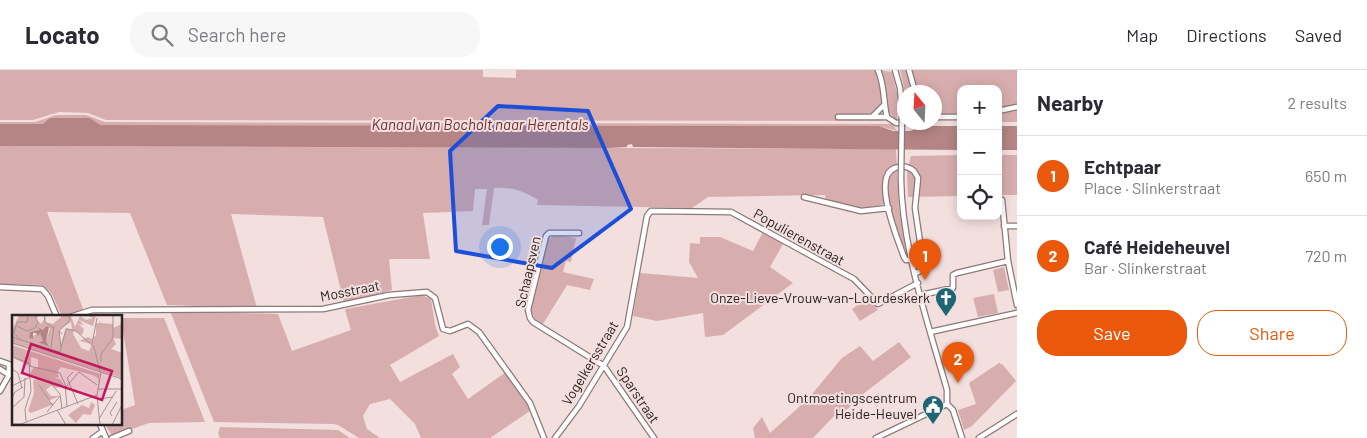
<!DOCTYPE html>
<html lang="en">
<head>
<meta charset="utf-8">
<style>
	:root { --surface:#fff; --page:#f7f7f7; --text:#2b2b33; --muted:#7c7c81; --line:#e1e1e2; --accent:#ea580c }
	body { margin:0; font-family:Barlow,sans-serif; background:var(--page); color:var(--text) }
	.controls { position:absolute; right:15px; top:15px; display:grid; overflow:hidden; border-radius:10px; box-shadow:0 2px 12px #0003 }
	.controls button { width:45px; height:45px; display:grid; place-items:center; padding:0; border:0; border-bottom:1px solid var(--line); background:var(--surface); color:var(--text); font:25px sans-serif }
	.compass { position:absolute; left:897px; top:15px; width:45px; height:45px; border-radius:50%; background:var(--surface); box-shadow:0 2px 12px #0003; rotate:342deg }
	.you { position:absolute; left:499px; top:176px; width:18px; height:18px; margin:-12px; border:4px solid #fff; border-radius:50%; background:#1a73e8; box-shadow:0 0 0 8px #1a73e833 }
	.badge { display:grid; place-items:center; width:32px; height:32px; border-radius:50%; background:var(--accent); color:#fff; font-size:16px; font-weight:700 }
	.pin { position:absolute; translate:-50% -41px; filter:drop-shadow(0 1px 2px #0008) }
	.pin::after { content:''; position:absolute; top:26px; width:18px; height:15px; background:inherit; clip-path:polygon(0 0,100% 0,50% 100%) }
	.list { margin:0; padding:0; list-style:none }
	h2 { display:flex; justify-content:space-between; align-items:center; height:65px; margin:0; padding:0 20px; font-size:21px }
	h2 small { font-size:16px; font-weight:400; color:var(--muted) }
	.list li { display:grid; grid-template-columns:32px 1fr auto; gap:15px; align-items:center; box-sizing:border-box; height:80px; padding:0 20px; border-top:1px solid var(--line) }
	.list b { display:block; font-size:19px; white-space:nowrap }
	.list p { margin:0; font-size:16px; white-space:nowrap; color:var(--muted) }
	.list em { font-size:16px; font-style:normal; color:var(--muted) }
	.actions { display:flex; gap:10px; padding:15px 20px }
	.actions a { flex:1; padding:11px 0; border:1px solid var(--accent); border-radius:20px; text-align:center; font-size:18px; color:var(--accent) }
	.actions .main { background:var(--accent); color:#fff }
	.icon { flex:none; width:28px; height:28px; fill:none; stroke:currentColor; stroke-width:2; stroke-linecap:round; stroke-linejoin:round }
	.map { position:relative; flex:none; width:1017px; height:368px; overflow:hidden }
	header { display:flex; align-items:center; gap:30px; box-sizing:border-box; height:70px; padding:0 25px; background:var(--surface); border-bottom:1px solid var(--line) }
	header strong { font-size:24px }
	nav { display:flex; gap:28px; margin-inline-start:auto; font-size:18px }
	.search { width:350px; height:45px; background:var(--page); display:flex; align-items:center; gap:12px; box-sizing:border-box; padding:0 18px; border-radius:20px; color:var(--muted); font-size:19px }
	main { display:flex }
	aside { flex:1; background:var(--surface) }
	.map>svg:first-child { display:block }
	.green { fill:#d7aead }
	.water { fill:#b48584 }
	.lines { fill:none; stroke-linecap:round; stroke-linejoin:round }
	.minor-casing { stroke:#8b7979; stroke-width:7 }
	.minor { stroke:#fff; stroke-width:4.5 }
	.minor-bridge-casing { stroke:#8b7979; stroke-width:7; stroke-linecap:butt }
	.minor-bridge { stroke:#fff; stroke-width:4.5 }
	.marked { fill:#1d4ed8; fill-opacity:0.2; stroke:#1d4ed8; stroke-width:4; stroke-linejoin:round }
	.labels { text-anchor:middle; stroke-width:4; stroke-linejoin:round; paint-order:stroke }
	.street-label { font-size:14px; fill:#2a2323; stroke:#f3dfde }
	.poi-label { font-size:14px; fill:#2a2323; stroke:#f3dfde; text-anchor:end }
	.water-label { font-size:15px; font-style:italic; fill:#6b2e30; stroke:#f3dfde }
	.inset-road { fill:none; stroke:#a39493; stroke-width:1 }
	.view { fill:#c2185b; fill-opacity:0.15; stroke:#c2185b; stroke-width:2.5 }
	.inset-edge { fill:none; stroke:#2a2323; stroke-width:2.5 }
</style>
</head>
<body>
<header>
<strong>Locato</strong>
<div class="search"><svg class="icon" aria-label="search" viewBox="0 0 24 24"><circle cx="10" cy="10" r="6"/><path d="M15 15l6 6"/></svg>Search here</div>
<nav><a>Map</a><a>Directions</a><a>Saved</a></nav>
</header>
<main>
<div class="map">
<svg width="1017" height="368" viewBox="0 0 1017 368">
	<rect width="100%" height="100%" fill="#f3dfde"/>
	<path class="green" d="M 0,0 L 483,0 L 483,7 L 516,8 L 516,0 L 876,0 C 895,45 875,46 837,46 L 837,49 L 869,49 L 890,51 L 106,50 L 88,43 L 59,42 L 33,50 L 0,50 Z
		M 880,0 L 892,2 L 897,23 L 897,50 L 888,42 L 886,20 Z
		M 900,0 L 908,0 L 915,22 L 905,22 Z
		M 911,0 L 1017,0 L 1017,35 L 998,40 L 998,19 L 961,19 L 961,47 L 935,46 L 934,22 L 917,22 Z
		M 1017,38 L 1017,52 L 998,52 L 998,43 Z
		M 56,45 L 86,45 L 105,52 L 892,54 L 897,61 L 879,56 L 99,55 L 90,48 L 43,54 L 0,54 L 0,52 L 35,52 Z
		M 0,76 L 896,79 L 899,139 L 908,187 L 904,184 L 893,152 L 889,132 C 868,142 848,136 826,131 L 825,125 L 708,127 L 692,138 L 537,135 L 538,130 C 523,121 512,117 494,118 L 489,155 L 482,155 L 487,119 L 475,119 L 473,141 L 423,143 L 430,189 L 389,189 L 392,220 L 344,233 L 323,147 L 231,144 L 257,238 L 167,235 L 130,143 L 47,142 L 83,239 L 82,247 L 62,247 L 52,224 L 43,215 L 0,214 Z
		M 961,85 L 961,126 L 908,127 L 907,101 L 911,86 Z
		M 998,85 L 1017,85 L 1017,125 L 998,125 Z
		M 763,162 L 783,174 L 770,197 L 793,213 L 723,265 L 705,267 L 703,243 L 657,251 L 633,246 L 640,203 L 698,208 L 689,192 L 690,173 L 700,174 L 700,167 L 720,167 L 753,181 Z
		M 555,165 L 576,168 L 571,192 L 566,191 L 563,202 L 594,209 L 590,220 L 567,215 L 543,254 L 535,249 L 531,241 L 547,173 L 548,169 Z
		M 1004,197 L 1009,220 L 998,222 L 993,200 Z
		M 994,224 L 998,243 L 978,247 L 973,228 Z
		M 422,225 L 431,229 L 435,255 L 439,266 L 390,295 L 400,312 L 453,284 L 460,297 L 452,304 L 468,329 L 506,302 L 527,331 L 530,341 L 490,368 L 421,368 L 415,354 L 390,329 L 370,334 L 363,346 L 367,359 L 380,368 L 359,368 L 338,355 L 333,354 L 214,352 L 170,241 L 278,244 L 292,281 L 351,260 L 345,240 L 346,239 Z
		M 868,228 L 878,240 L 860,251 L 852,239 Z
		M 121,248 L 164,248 L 205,352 L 149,353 L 112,366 L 105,354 L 121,354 L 121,340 L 135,335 Z
		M 899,272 L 911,287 L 854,331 L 849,338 L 833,347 L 813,368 L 755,368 L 753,358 L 762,347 L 770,363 L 807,330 L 842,288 L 860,276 L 873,291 Z
		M 999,293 L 1003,295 L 1016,311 L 972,356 L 964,360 L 958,340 L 976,334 L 969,313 Z
		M 220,357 L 338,360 L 350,368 L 220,368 L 218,363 Z"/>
	<path class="water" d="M 50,48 L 90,48 L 100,55 L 879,56 L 893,61 L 910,61 L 923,56 L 961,56 L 961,80 L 633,77 L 632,74 L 627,75 L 627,77 L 609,78 L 0,76 L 0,54 L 43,54 Z
		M 998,56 L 1017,56 L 1017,80 L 998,80 Z"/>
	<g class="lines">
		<g class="minor-casing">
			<path id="minor" d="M 878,0 C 885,16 883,31 887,47
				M 895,0 L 900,18 L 902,41
				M 909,0 L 915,22
				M 998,41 L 1017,37
				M 838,47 L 887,47 L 896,53 L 907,52
				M 872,47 L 884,35
				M 934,47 L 961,47
				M 901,109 C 902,179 928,253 947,320 L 947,334
				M 804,127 L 861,141 L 889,138
				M 1002,130 L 1008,191 L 1017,235
				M 1004,156 L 1017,156
				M 579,163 L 549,163 L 546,166 L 528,240 L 530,248 L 533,252 L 604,296 L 654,368
				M 913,189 L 906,190 L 904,187 C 898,170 871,106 895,98 C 902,95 909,97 914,101 L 918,108 L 915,138 L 924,199 L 916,203
				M 0,217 L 42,219 L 48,226 L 57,247
				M 921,225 L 953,218 L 953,205 L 957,203 L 1008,191
				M 70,247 L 92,240 L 323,239 L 389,225 L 427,222 L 435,228 L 443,259 L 450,261 L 468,254 L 479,262 L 530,333 L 544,368
				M 930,262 L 1017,243
				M 0,291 L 14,296
				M 0,299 L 9,305 L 14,304
				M 0,321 L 9,305 L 9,296
				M 947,334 L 953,340 L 962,368
				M 100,354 L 106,368
				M 93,368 L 103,361
				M 112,368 L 129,361
				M 555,368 L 579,336 L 627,257 L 647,146 L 651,141 L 731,142 L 854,209 L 878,234 L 918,213
				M 876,368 L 947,334
				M 979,368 L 1017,344"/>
		</g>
		<use href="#minor" class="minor"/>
		<g class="minor-bridge-casing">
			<path id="minor-bridge" d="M 901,109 L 902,41"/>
		</g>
		<use href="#minor-bridge" class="minor-bridge"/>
	</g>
	<path class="marked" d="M 498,36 L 588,41 L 631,139 L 552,198 L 456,181 L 450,81 Z"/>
	<defs>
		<g id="church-pin" transform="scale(1.125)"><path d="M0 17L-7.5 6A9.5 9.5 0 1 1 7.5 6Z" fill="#1f6576" stroke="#f3dfde"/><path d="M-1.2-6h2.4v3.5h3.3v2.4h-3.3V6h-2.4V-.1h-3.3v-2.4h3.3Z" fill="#fff"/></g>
		<g id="civic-pin" transform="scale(1.125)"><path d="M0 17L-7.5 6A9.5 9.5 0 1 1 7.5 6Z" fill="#1f6576" stroke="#f3dfde"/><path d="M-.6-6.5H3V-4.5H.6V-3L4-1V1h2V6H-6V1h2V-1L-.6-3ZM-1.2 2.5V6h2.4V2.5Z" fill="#fff"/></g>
	</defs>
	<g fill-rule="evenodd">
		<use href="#church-pin" x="946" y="228"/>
		<use href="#civic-pin" x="933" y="336"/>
	</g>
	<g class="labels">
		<g class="street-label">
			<text transform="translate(799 167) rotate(29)" y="5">Populierenstraat</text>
			<text transform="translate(528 202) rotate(-77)" y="5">Schaapsven</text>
			<text transform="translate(350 221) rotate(-11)" y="5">Mosstraat</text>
			<text transform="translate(590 293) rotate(-59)" y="5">Vogelkersstraat</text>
			<text transform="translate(638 325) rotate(56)" y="5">Sparstraat</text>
		</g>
		<g class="poi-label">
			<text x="930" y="233">Onze-Lieve-Vrouw-van-Lourdeskerk</text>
			<text x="917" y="333">Ontmoetingscentrum<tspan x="917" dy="16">Heide-Heuvel</tspan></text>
		</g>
		<g class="water-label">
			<text x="480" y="60">Kanaal van Bocholt naar Herentals</text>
		</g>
	</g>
	<g transform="translate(12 245)">
		<rect width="110" height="110" fill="#f3dfde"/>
		<path d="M 4,0 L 27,0 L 24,4 L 29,9 L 35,0 L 33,7 L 41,9 L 51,0 L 63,0 L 59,1 L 63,12 L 68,1 L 74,5 L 81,3 L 74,0 L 84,0 L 81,11 L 67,5 L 72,10 L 66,9 L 72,14 L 71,18 L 69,20 L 62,15 L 61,19 L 69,33 L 77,36 L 80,29 L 67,26 L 76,22 L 80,24 L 84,20 L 84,8 L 88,8 L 86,3 L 89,8 L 101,9 L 101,13 L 110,9 L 110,24 L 101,23 L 104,29 L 99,34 L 110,38 L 110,63 L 0,28 L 0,15 L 7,1 ZM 59,7 L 60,14 L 54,13 L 49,29 L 47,18 L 48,19 L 51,19 L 47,15 ZM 34,11 L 38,13 L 34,26 L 36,32 L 26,26 L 31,26 L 32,21 L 27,18 L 17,23 L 18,17 L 31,16 L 27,12 L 31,15 ZM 0,30 L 88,59 L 86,67 L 86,63 L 81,60 L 49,52 L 45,57 L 47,62 L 42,63 L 48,64 L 52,70 L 44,73 L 40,70 L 34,75 L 39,81 L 48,81 L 36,86 L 42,89 L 19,98 L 16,96 L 22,78 L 21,65 L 27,63 L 18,59 L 22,52 L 26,53 L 26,44 L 19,42 L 19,52 L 0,42 ZM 79,87 L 83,90 L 79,100 L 71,99 L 64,108 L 56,100 L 70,90 L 77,93 Z" fill="#d7aead" fill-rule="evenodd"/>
		<path d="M 34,11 L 37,12 L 34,26 L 37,32 L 26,27 L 31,26 L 28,18 L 26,21 L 24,18 L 21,18 L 21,24 L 17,23 L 18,17 L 28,15 L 26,12 L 31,15 Z" fill="#b48584"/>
		<path class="inset-road" d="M 32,0 L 33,7 L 41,13M 5,11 L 15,16 L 23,13 L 26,8 L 23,0M 0,22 L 48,37 L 54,14 L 64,16 L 82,32 L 88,56M 6,22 L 2,18 L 5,7 L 15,7 L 16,0M 0,28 L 110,64M 80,29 L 85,3M 49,32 L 47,16 L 58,5 L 57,0M 39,33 L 42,11M 0,42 L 17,48 L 19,76 L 13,94 L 14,106M 89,47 L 89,39 L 101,23 L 101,0M 17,51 L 48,58 L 53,69 L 55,92M 0,54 L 6,58 L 10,73M 61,57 L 55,63 L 66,89M 39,69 L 48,79 L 50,94M 27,70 L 41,91M 0,71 L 20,61M 53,73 L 67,57 L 85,70M 86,74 L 110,74M 0,83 L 3,77 L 11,72M 86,84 L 101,82M 0,93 L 12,82 L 13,63M 45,95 L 54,110M 35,97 L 48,81M 100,101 L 98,98 L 105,87M 87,104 L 104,76M 0,109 L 9,109 L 85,80M 88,110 L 85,80 L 89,57M 100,110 L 110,90"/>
		<path class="view" d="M 19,29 L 100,56 L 90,85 L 10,58 Z"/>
		<rect width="110" height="110" class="inset-edge"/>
	</g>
</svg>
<div class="controls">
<button>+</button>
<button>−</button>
<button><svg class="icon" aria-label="locate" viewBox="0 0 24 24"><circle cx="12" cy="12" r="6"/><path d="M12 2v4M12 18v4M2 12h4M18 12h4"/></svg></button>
</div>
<svg class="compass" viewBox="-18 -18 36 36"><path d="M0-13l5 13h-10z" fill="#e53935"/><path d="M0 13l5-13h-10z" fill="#7c7c81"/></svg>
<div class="you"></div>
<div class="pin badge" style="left:925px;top:210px">1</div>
<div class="pin badge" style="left:958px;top:313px">2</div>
</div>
<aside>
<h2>Nearby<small>2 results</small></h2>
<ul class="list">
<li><span class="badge">1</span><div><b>Echtpaar</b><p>Place · Slinkerstraat</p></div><em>650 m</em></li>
<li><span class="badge">2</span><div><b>Café Heideheuvel</b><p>Bar · Slinkerstraat</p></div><em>720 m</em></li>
</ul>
<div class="actions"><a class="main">Save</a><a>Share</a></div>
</aside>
</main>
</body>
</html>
